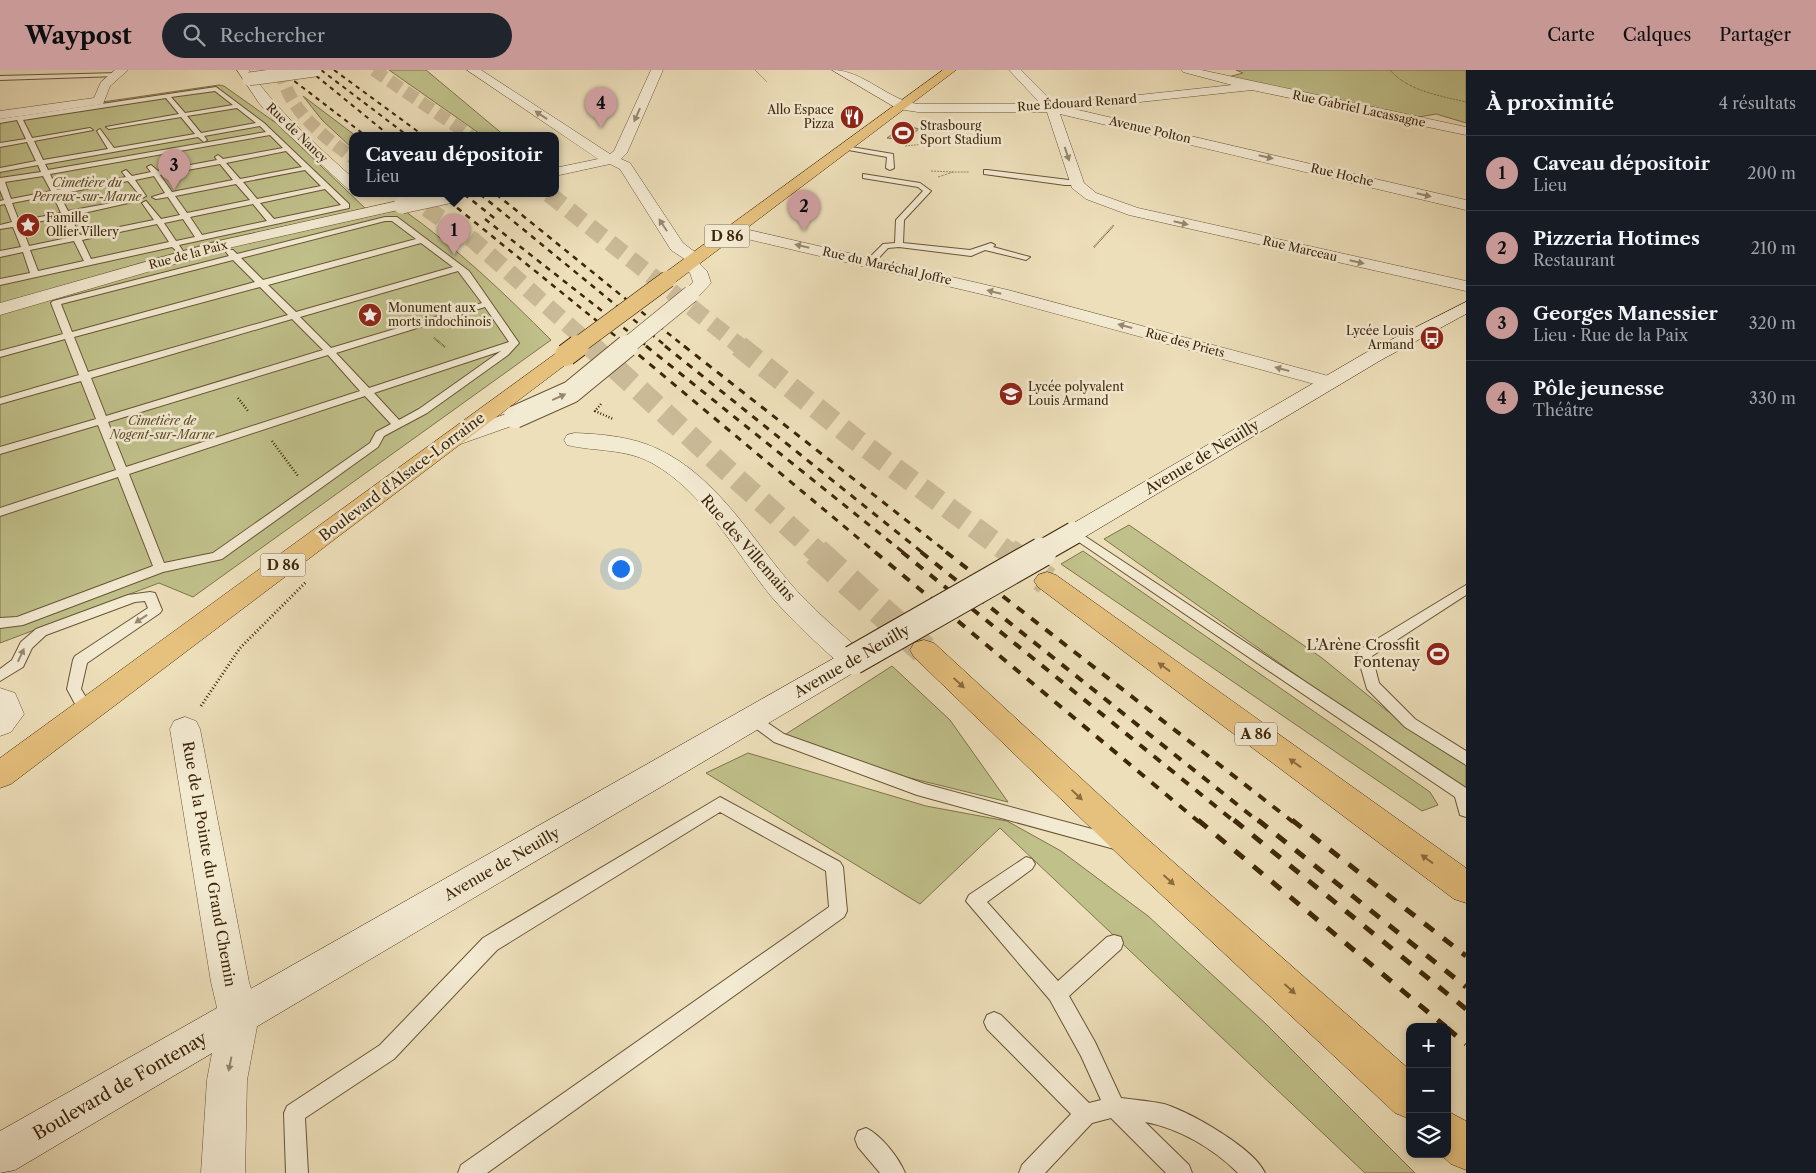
<!DOCTYPE html>
<html lang="fr">
<head>
<meta charset="utf-8">
<style>
	:root { --surface:#171b24; --page:#20242c; --text:#f1f3f6; --muted:#9ea1a6; --line:#363941; --accent:#c59692 }
	body { margin:0; font-family:"Libre Caslon Text",serif; background:var(--page); color:var(--text) }
	.controls { position:absolute; right:15px; bottom:15px; display:grid; overflow:hidden; border-radius:10px; box-shadow:0 2px 8px #0003 }
	.controls button { width:45px; height:45px; display:grid; place-items:center; padding:0; border:0; border-bottom:1px solid var(--line); background:var(--surface); color:var(--text); font:25px sans-serif }
	.you { position:absolute; left:620px; top:498px; width:18px; height:18px; margin:-12px; border:4px solid #fff; border-radius:50%; background:#1a73e8; box-shadow:0 0 0 8px #1a73e833 }
	.badge { display:grid; place-items:center; width:32px; height:32px; border-radius:50%; background:var(--accent); color:#111; font-size:16px; font-weight:700 }
	.pin { position:absolute; translate:-50% -41px; filter:drop-shadow(0 1px 2px #0008) }
	.pin::after { content:''; position:absolute; top:26px; width:18px; height:15px; background:inherit; clip-path:polygon(0 0,100% 0,50% 100%) }
	.popup { position:absolute; left:349px; top:62px; width:210px; height:65px; box-sizing:border-box; display:grid; place-content:center; border-radius:10px; background:var(--surface); filter:drop-shadow(0 1px 4px #0005); font-size:16px; white-space:nowrap; color:var(--muted) }
	.popup b { font-size:19px; color:var(--text) }
	.popup::after { content:''; position:absolute; left:50%; top:100%; margin-left:-10px; border:10px solid transparent; border-top-color:var(--surface) }
	.list { margin:0; padding:0; list-style:none }
	h2 { display:flex; justify-content:space-between; align-items:center; height:65px; margin:0; padding:0 20px; font-size:21px }
	h2 small { font-size:16px; font-weight:400; color:var(--muted) }
	.list li { display:grid; grid-template-columns:32px 1fr auto; gap:15px; align-items:center; box-sizing:border-box; height:75px; padding:0 20px; border-top:1px solid var(--line) }
	.list b { display:block; font-size:19px; white-space:nowrap }
	.list p { margin:0; font-size:16px; white-space:nowrap; color:var(--muted) }
	.list em { font-size:16px; font-style:normal; color:var(--muted) }
	.icon { flex:none; width:28px; height:28px; fill:none; stroke:currentColor; stroke-width:2; stroke-linecap:round; stroke-linejoin:round }
	.map { position:relative; flex:none; width:1466px; height:1103px; overflow:hidden }
	header { display:flex; align-items:center; gap:30px; box-sizing:border-box; height:70px; padding:0 25px; background:var(--accent); color:#111 }
	header strong { font-size:24px }
	nav { display:flex; gap:28px; margin-inline-start:auto; font-size:18px }
	.search { width:350px; height:45px; background:var(--page); display:flex; align-items:center; gap:12px; box-sizing:border-box; padding:0 18px; border-radius:28px; color:var(--muted); font-size:19px }
	main { display:flex }
	aside { flex:1; background:var(--surface) }
	.map>svg:first-child { display:block }
	.green { fill:#c0c08a; stroke:#7f744a }
	.lines { fill:none; stroke-linecap:round; stroke-linejoin:round }
	.highway-tunnel-far3 { stroke:#caba97; stroke-width:13; stroke-dasharray:13 6; stroke-linecap:butt }
	.highway-tunnel-far2 { stroke:#caba97; stroke-width:17; stroke-dasharray:17 9; stroke-linecap:butt }
	.highway-tunnel-far1 { stroke:#caba97; stroke-width:22; stroke-dasharray:22 11; stroke-linecap:butt }
	.highway-tunnel { stroke:#caba97; stroke-width:29; stroke-dasharray:29 14; stroke-linecap:butt }
	.lane-casing { stroke:#6a5535; stroke-width:2 }
	.street-casing { stroke:#6a5535; stroke-width:1 }
	.secondary-casing { stroke:#3e2709; stroke-width:1 }
	.primary-casing { stroke:#3e2709; stroke-width:1 }
	.highway-casing { stroke:#3e2709; stroke-width:1 }
	.path-far3 { stroke:#3e2709; stroke-width:1; stroke-dasharray:0.5 1; stroke-linecap:butt }
	.path-far2 { stroke:#3e2709; stroke-width:2; stroke-dasharray:0.5 1; stroke-linecap:butt }
	.path-far1 { stroke:#3e2709; stroke-width:2.5; stroke-dasharray:1 2; stroke-linecap:butt }
	.path { stroke:#3e2709; stroke-width:3; stroke-dasharray:1 2.5; stroke-linecap:butt }
	.lane { fill:#f3ead2; fill-rule:evenodd }
	.street { fill:#f3ead2; fill-rule:evenodd }
	.secondary { fill:#f3ead2; fill-rule:evenodd }
	.primary { fill:#e6c07d; fill-rule:evenodd }
	.highway { fill:#e6c07d; fill-rule:evenodd }
	.rail-far4 { stroke:#3e2709; stroke-width:2; stroke-dasharray:4.5 4.5; stroke-linecap:butt }
	.rail-far3 { stroke:#3e2709; stroke-width:2.5; stroke-dasharray:5.5 5.5; stroke-linecap:butt }
	.rail-far2 { stroke:#3e2709; stroke-width:3; stroke-dasharray:7 7; stroke-linecap:butt }
	.rail-far1 { stroke:#3e2709; stroke-width:4; stroke-dasharray:9 9; stroke-linecap:butt }
	.rail { stroke:#3e2709; stroke-width:5; stroke-dasharray:12 12; stroke-linecap:butt }
	.street-bridge-far2-casing { stroke:#6a5535; stroke-width:14; stroke-linecap:butt }
	.street-bridge-far1-casing { stroke:#6a5535; stroke-width:18; stroke-linecap:butt }
	.street-bridge-casing { stroke:#6a5535; stroke-width:24; stroke-linecap:butt }
	.secondary-bridge-far1-casing { stroke:#3e2709; stroke-width:24; stroke-linecap:butt }
	.secondary-bridge-casing { stroke:#3e2709; stroke-width:31; stroke-linecap:butt }
	.primary-bridge-far1-casing { stroke:#3e2709; stroke-width:18; stroke-linecap:butt }
	.primary-bridge-casing { stroke:#3e2709; stroke-width:24; stroke-linecap:butt }
	.street-bridge-far2 { stroke:#f3ead2; stroke-width:13 }
	.street-bridge-far1 { stroke:#f3ead2; stroke-width:17 }
	.street-bridge { stroke:#f3ead2; stroke-width:22 }
	.secondary-bridge-far1 { stroke:#f3ead2; stroke-width:22 }
	.secondary-bridge { stroke:#f3ead2; stroke-width:29 }
	.primary-bridge-far1 { stroke:#e6c07d; stroke-width:17 }
	.primary-bridge { stroke:#e6c07d; stroke-width:22 }
	.oneway { fill:#98886e }
	.oneway2 { fill:#8a6c3d }
	.labels { text-anchor:middle; stroke-width:5; stroke-linejoin:round; paint-order:stroke }
	.far-street-label { font-size:12px; fill:#3e2709; stroke:#f3ead2 }
	.far-poi-label { font-size:12px; fill:#3e2709; stroke:#f3ead2; text-anchor:start }
	.far-park-label { font-size:12px; font-style:italic; fill:#5e4d29; stroke:#f3ead2 }
	.shield { fill:#f3ead2; stroke:#746245; stroke-width:1 }
	.shield-label { font-size:14px; font-weight:bold; fill:#3e2709 }
	.street-label { font-size:15px; fill:#3e2709; stroke:#f3ead2 }
	.poi-label { font-size:15px; fill:#3e2709; stroke:#f3ead2; text-anchor:end }
	.near-street-label { font-size:18px; fill:#3e2709; stroke:#f3ead2 }
</style>
</head>
<body>
<header>
<strong>Waypost</strong>
<div class="search"><svg class="icon" aria-label="search" viewBox="0 0 24 24"><circle cx="10" cy="10" r="6"/><path d="M15 15l6 6"/></svg>Rechercher</div>
<nav><a>Carte</a><a>Calques</a><a>Partager</a></nav>
</header>
<main>
<div class="map">
<svg width="1466" height="1103" viewBox="0 0 1466 1103">
	<rect width="100%" height="100%" fill="#eddfba"/>
	<filter id="stains"><feTurbulence type="fractalNoise" baseFrequency=".004" numOctaves="4"/><feColorMatrix values="0 0 0 0 .2 0 0 0 0 .09 0 0 0 0 .02 0 0 0 .5 -.17"/></filter>
	<radialGradient id="worn" r=".72"><stop offset=".6" stop-color="#630" stop-opacity="0"/><stop offset="1" stop-color="#630" stop-opacity=".3"/></radialGradient>
	<path class="green" d="M 389,0 L 426,0 L 505,66 L 483,66 Z
		M 1236,0 L 1466,0 L 1466,53 L 1436,44 L 1419,47 L 1406,46 L 1228,7 L 1243,3 Z
		M 219,15 L 224,16 L 276,53 L 366,139 L 216,171 L 0,234 L 0,47 Z
		M 303,26 L 356,66 L 353,66 L 353,79 L 322,50 Z
		M 904,55 L 919,59 L 905,70 L 887,68 Z
		M 402,139 C 457,178 504,223 551,270 L 193,527 L 159,513 L 0,573 L 0,244 L 225,178 Z
		M 1129,455 L 1322,588 L 1386,640 L 1466,693 L 1466,725 L 1104,469 Z
		M 1083,481 L 1430,722 L 1438,735 L 1422,741 L 1061,494 Z
		M 892,596 L 950,650 L 1008,732 L 861,696 L 783,666 Z
		M 748,683 L 926,736 L 1007,751 L 1061,781 L 1148,846 L 1266,954 L 1415,1103 L 1365,1103 L 1000,758 L 920,834 L 706,703 Z"/>
	<g class="lines">
		<path class="highway-tunnel-far3" d="M 281,0 C 288,40 322,65 353,88
			M 374,0 L 471,66"/>
		<path class="highway-tunnel-far2" d="M 405,124 L 473,170 L 593,277
			M 549,124 L 741,277"/>
		<path class="highway-tunnel-far1" d="M 591,276 L 818,483
			M 739,276 L 855,369 L 1009,483"/>
		<path class="highway-tunnel" d="M 816,482 L 924,580
			M 1007,482 L 1047,511"/>
		<g class="lane-casing">
			<path id="lane" d="M 119,3 L 117,6 L 0,10 L 0,6 Z
				M 216,17 L 264,53 L 349,134 L 349,138 L 179,175 L 183,181 L 179,183 L 172,177 L 0,215 L 0,209 L 30,203 L 23,182 L 0,187 L 0,181 L 21,177 L 13,157 L 0,159 L 0,155 L 12,152 L 5,134 L 0,135 L 0,131 L 4,130 L 0,120 L 0,108 L 41,102 L 38,95 L 0,102 L 0,98 L 36,91 L 27,72 L 0,77 L 0,73 L 26,69 L 17,50 L 0,53 L 0,49 ZM 215,21 L 233,35 L 185,43 L 171,27 ZM 166,28 L 179,44 L 106,57 L 109,59 L 181,47 L 195,64 L 114,78 L 100,59 L 97,61 L 108,79 L 43,90 L 34,71 L 93,60 L 90,58 L 32,68 L 23,50 ZM 237,38 L 256,53 L 201,63 L 187,46 ZM 260,56 L 266,62 L 48,100 L 45,94 L 198,67 L 204,72 L 207,70 L 204,66 ZM 270,65 L 283,78 L 223,89 L 218,85 L 215,87 L 217,90 L 158,101 L 151,95 L 147,97 L 151,102 L 132,106 L 126,100 L 122,102 L 126,107 L 57,120 L 50,104 ZM 286,81 L 302,97 L 240,109 L 226,93 ZM 220,94 L 233,110 L 172,122 L 160,105 ZM 305,100 L 321,116 L 257,129 L 243,112 ZM 43,106 L 51,121 L 11,129 L 5,112 ZM 154,106 L 165,123 L 152,127 L 156,129 L 168,127 L 180,145 L 161,149 L 146,131 L 142,133 L 154,150 L 80,165 L 70,146 L 137,131 L 133,129 L 68,141 L 59,124 L 128,111 L 142,128 L 146,126 L 135,110 ZM 236,114 L 250,130 L 187,143 L 175,126 ZM 325,119 L 341,135 L 274,149 L 260,133 ZM 53,125 L 61,143 L 19,151 L 12,133 ZM 253,134 L 267,151 L 202,165 L 190,147 ZM 63,147 L 72,167 L 29,176 L 21,155 ZM 183,149 L 195,167 L 176,171 L 164,153 ZM 157,154 L 169,172 L 91,189 L 82,170 ZM 74,171 L 84,191 L 38,201 L 30,180 Z
				M 845,76 L 893,84 L 894,98 L 890,100 L 886,98 L 887,87 L 843,79 Z
				M 987,100 L 1077,111 L 1081,113 L 1077,115 L 1065,115 L 984,104 L 984,100 Z
				M 863,104 L 920,113 L 931,121 L 904,150 L 903,173 L 970,180 L 991,173 L 995,175 L 993,177 L 1030,187 L 1026,190 L 985,180 L 971,186 L 899,177 L 888,178 L 874,193 L 868,193 L 868,189 L 883,174 L 895,173 L 896,150 L 923,121 L 918,117 L 863,108 Z
				M 385,147 L 397,147 L 469,201 L 519,273 L 508,285 L 427,343 L 384,366 L 378,377 L 222,489 L 163,502 L 23,555 L 0,558 L 0,548 L 17,547 L 153,496 L 118,407 L 0,446 L 0,438 L 116,400 L 98,355 L 0,384 L 0,377 L 96,349 L 81,311 L 0,334 L 0,328 L 79,305 L 65,269 L 0,287 L 0,281 L 63,264 L 51,233 L 53,231 L 229,186 L 226,182 L 227,180 L 233,180 L 237,184 ZM 385,151 L 392,151 L 416,169 L 263,210 L 241,188 ZM 421,173 L 453,197 L 296,242 L 268,215 ZM 233,190 L 255,212 L 72,262 L 61,234 ZM 458,201 L 482,233 L 331,278 L 300,247 ZM 260,217 L 288,245 L 88,302 L 74,267 ZM 485,237 L 509,272 L 369,318 L 336,283 ZM 292,249 L 323,280 L 106,346 L 91,308 ZM 501,281 L 419,339 L 399,350 L 374,323 ZM 328,285 L 360,321 L 126,397 L 108,352 ZM 365,326 L 391,354 L 376,362 L 370,373 L 213,483 L 164,493 L 129,404 Z
				M 1074,459 L 1466,718 L 1466,747 L 1460,745 L 1455,727 L 1070,466 L 1068,463 L 1070,460 Z
				M 1466,515 L 1466,525 L 1372,586 L 1379,613 L 1415,649 L 1466,681 L 1466,695 L 1405,657 L 1367,619 L 1357,584 L 1359,580 Z
				M 150,522 L 155,523 L 162,540 L 160,543 L 87,593 L 81,619 L 94,641 L 91,645 L 81,645 L 67,619 L 73,590 L 75,586 L 148,538 L 145,531 L 135,532 L 46,565 L 32,578 L 23,597 L 0,611 L 0,599 L 12,590 L 21,572 L 36,559 L 128,525 Z
				M 752,642 L 784,664 L 925,714 L 1118,766 L 1124,768 L 1126,773 L 1124,778 L 1118,780 L 917,725 L 774,672 L 747,652 L 744,648 L 747,644 Z
				M 720,727 L 840,792 L 843,797 L 847,841 L 844,847 L 487,1103 L 458,1103 L 461,1095 L 829,837 L 826,801 L 720,742 L 497,880 L 394,989 L 305,1048 L 308,1103 L 286,1103 L 284,1043 L 287,1036 L 380,975 L 483,868 Z
				M 1026,787 L 1032,789 L 1035,794 L 1032,799 L 987,832 L 1058,911 L 1107,867 L 1114,865 L 1121,867 L 1123,873 L 1121,879 L 1069,926 L 1095,972 L 1121,1028 C 1135,1030 1150,1031 1164,1034 C 1190,1042 1254,1078 1265,1103 L 1238,1103 C 1214,1079 1179,1058 1145,1052 L 1189,1095 L 1192,1103 L 1166,1103 L 1111,1048 L 1092,1053 L 1045,1103 L 1019,1103 L 1022,1095 L 1071,1044 L 987,959 L 984,952 L 987,945 L 994,942 L 1001,945 L 1089,1033 L 1101,1030 L 1081,986 L 1050,930 L 966,831 L 969,825 Z
				M 866,1058 C 881,1065 899,1088 905,1103 L 880,1103 L 858,1077 L 855,1069 L 858,1061 Z"/>
		</g>
		<g class="street-casing">
			<path id="street" d="M 115,0 L 128,0 L 110,16 L 103,34 L 0,49 L 0,41 L 94,28 L 101,12 Z
				M 237,0 L 249,0 C 278,42 315,74 353,108 L 353,120 L 348,119 L 277,54 L 259,33 Z
				M 467,0 L 481,0 L 610,84 L 614,81 L 651,0 L 663,0 L 627,83 L 621,89 L 630,93 L 683,173 L 704,189 L 699,193 L 707,201 L 711,213 L 697,228 L 685,228 L 682,224 L 693,212 L 690,203 L 680,194 L 686,190 L 671,180 L 620,99 L 610,94 L 555,106 L 555,98 L 598,89 Z
				M 832,0 C 864,0 887,30 918,34 L 1041,34 L 1009,0 L 1021,0 L 1055,34 L 1232,15 L 1183,2 L 1181,0 L 1201,0 L 1466,57 L 1466,65 L 1252,20 L 1074,39 L 1466,130 L 1466,140 L 1060,44 L 1084,113 L 1096,123 L 1138,138 L 1466,211 L 1466,221 L 1129,145 L 1086,129 L 1072,118 L 1047,42 L 918,42 L 898,39 Z
				M 402,130 L 407,132 L 410,135 L 407,138 L 233,177 L 0,245 L 0,233 L 223,170 Z
				M 732,156 L 1008,220 L 1336,308 L 1339,312 L 1336,316 L 1329,318 L 998,228 L 726,164 L 724,161 Z
				M 515,341 L 523,342 L 526,347 L 523,352 L 452,377 L 444,375 L 441,370 L 444,365 Z
				M 575,363 C 599,364 623,366 646,374 C 711,398 747,462 789,512 C 811,538 838,560 863,583 L 867,590 L 863,597 L 853,600 L 843,597 C 818,574 792,551 770,525 C 734,480 704,422 652,393 C 624,378 596,382 567,375 L 564,370 L 567,365 Z
				M 0,618 L 15,623 L 24,644 L 11,662 L 0,666 Z
				M 185,647 L 196,651 L 200,659 L 249,912 L 259,946 L 247,1010 L 245,1103 L 201,1103 L 207,1010 L 219,946 L 211,912 L 170,659 L 174,651 Z"/>
		</g>
		<g class="secondary-casing">
			<path id="secondary" d="M 1466,232 L 1466,244 L 1381,290 L 1083,468 L 1074,471 L 1065,468 L 1062,463 L 1065,458 L 1367,282 Z
				M 853,580 L 863,583 L 867,590 L 863,597 L 15,1100 L 0,1103 L 0,1061 L 843,583 Z"/>
		</g>
		<g class="primary-casing">
			<path id="primary" d="M 943,0 L 956,0 L 674,213 L 662,213 L 659,209 L 662,205 Z
				M 566,279 L 573,281 L 576,285 L 573,289 L 11,714 L 0,718 L 0,688 L 559,281 Z"/>
		</g>
		<g class="highway-casing">
			<path id="highway" d="M 1047,502 L 1056,505 L 1466,798 L 1466,833 L 1454,829 L 1038,517 L 1034,511 L 1038,505 Z
				M 924,570 L 934,573 L 1145,767 L 1410,1000 L 1410,1049 L 1395,1043 L 1121,787 L 914,587 L 910,580 L 914,573 Z
				M 1447,1041 L 1466,1051 L 1466,1100 L 1451,1094 L 1440,1084 L 1447,1084 Z"/>
		</g>
		<path class="path-far3" d="M 755,0 L 767,12
			M 1390,0 C 1408,21 1441,26 1466,32
			M 905,76 L 925,74 L 925,60
			M 931,101 L 953,102
			M 938,107 L 953,102 L 969,102"/>
		<path class="path-far2" d="M 1094,177 L 1114,155
			M 434,268 L 445,277"/>
		<path class="path-far1" d="M 238,328 L 248,341
			M 601,334 L 595,341 L 613,349
			M 272,371 L 298,406"/>
		<path class="path" d="M 201,636 L 240,578 L 306,512"/>
		<use href="#lane" class="lane"/>
		<use href="#street" class="street"/>
		<use href="#secondary" class="secondary"/>
		<use href="#primary" class="primary"/>
		<use href="#highway" class="highway"/>
		<path class="rail-far4" d="M 280,0 L 366,66
			M 309,0 L 390,66
			M 321,0 L 408,66
			M 334,0 L 424,66"/>
		<path class="rail-far3" d="M 440,124 L 629,277
			M 464,124 L 498,151
			M 480,124 L 667,277
			M 496,124 L 685,277
			M 485,149 L 648,277"/>
		<path class="rail-far2" d="M 628,276 L 876,483
			M 646,276 L 904,483
			M 665,276 L 923,483
			M 684,276 L 948,483"/>
		<path class="rail-far1" d="M 875,482 L 1199,752
			M 902,482 L 1235,752
			M 921,482 L 1259,752
			M 946,482 L 1293,752"/>
		<path class="rail" d="M 1198,750 L 1446,957
			M 1234,750 L 1466,939
			M 1258,750 L 1466,917
			M 1292,750 L 1466,886
			M 1447,958 L 1466,974"/>
		<g class="street-bridge-far2-casing">
			<path id="street-bridge-far2" d="M 249,9 L 315,0"/>
		</g>
		<g class="street-bridge-far1-casing">
			<path id="street-bridge-far1" d="M 402,135 L 453,124
				M 626,277 L 691,224"/>
		</g>
		<g class="street-bridge-casing">
			<path id="street-bridge" d="M 515,347 L 571,322 L 627,276"/>
		</g>
		<g class="secondary-bridge-far1-casing">
			<path id="secondary-bridge-far1" d="M 1039,483 L 1074,463"/>
		</g>
		<g class="secondary-bridge-casing">
			<path id="secondary-bridge" d="M 853,590 L 1042,482"/>
		</g>
		<g class="primary-bridge-far1-casing">
			<path id="primary-bridge-far1" d="M 576,277 L 668,209"/>
		</g>
		<g class="primary-bridge-casing">
			<path id="primary-bridge" d="M 566,285 L 578,276"/>
		</g>
		<use href="#street-bridge-far2" class="street-bridge-far2"/>
		<use href="#street-bridge-far1" class="street-bridge-far1"/>
		<use href="#street-bridge" class="street-bridge"/>
		<use href="#secondary-bridge-far1" class="secondary-bridge-far1"/>
		<use href="#secondary-bridge" class="secondary-bridge"/>
		<use href="#primary-bridge-far1" class="primary-bridge-far1"/>
		<use href="#primary-bridge" class="primary-bridge"/>
	</g>
	<defs><path id="oneway-solid" d="M-6-.8H1V-3.2L6.5 0L1 3.2V.8H-6Z" transform="scale(1.25)"/></defs>
	<g class="oneway">
		<use href="#oneway-solid" transform="translate(541 45) rotate(-146)"/>
		<use href="#oneway-solid" transform="translate(637 45) rotate(114)"/>
		<use href="#oneway-solid" transform="translate(1067 84) rotate(72)"/>
		<use href="#oneway-solid" transform="translate(1266 87) rotate(13)"/>
		<use href="#oneway-solid" transform="translate(1424 125) rotate(13)"/>
		<use href="#oneway-solid" transform="translate(1181 153) rotate(13)"/>
		<use href="#oneway-solid" transform="translate(663 155) rotate(-123)"/>
		<use href="#oneway-solid" transform="translate(802 176) rotate(-167)"/>
		<use href="#oneway-solid" transform="translate(1357 192) rotate(13)"/>
		<use href="#oneway-solid" transform="translate(994 222) rotate(-166)"/>
		<use href="#oneway-solid" transform="translate(1125 256) rotate(-165)"/>
		<use href="#oneway-solid" transform="translate(1282 299) rotate(-165)"/>
		<use href="#oneway-solid" transform="translate(559 327) rotate(-24)"/>
		<use href="#oneway-solid" transform="translate(141 549) rotate(146)"/>
		<use href="#oneway-solid" transform="translate(21 585) rotate(-65)"/>
		<use href="#oneway-solid" transform="translate(230 994) rotate(101)"/>
	</g>
	<g class="oneway2">
		<use href="#oneway-solid" transform="translate(1164 597) rotate(-144)"/>
		<use href="#oneway-solid" transform="translate(959 613) rotate(43)"/>
		<use href="#oneway-solid" transform="translate(1295 693) rotate(-144)"/>
		<use href="#oneway-solid" transform="translate(1077 725) rotate(43)"/>
		<use href="#oneway-solid" transform="translate(1427 789) rotate(-144)"/>
		<use href="#oneway-solid" transform="translate(1169 810) rotate(42)"/>
		<use href="#oneway-solid" transform="translate(1290 919) rotate(42)"/>
	</g>
	<defs>
		<g id="restaurant-disc" transform="scale(1.25)"><circle r="9.5" fill="#8f2418" stroke="#f3ead2"/><path d="M-5-6h1v4h1v-4h1v4h1v-4h1v5L-1.5 .5V6h-2V.5L-5-1ZM5-6V6H3V1.5H1.5Q1.5-4 5-6Z" fill="#fff"/></g>
		<g id="stadium-disc" transform="scale(1.25)"><circle r="9.5" fill="#8f2418" stroke="#f3ead2"/><path d="M0-5a6.5 5 0 1 0 0 10a6.5 5 0 1 0 0-10ZM-3.5-1.8h7v3.6h-7Z" fill="#fff"/></g>
		<g id="sight-disc" transform="scale(1.25)"><circle r="9.5" fill="#8f2418" stroke="#f3ead2"/><path d="M0-6L1.8-2.2L6-1.7L2.9 1.2L3.7 5.4L0 3.3L-3.7 5.4L-2.9 1.2L-6-1.7L-1.8-2.2Z" fill="#fff"/></g>
		<g id="bus-disc" transform="scale(1.25)"><circle r="9.5" fill="#8f2418" stroke="#f3ead2"/><path d="M-5-6H5V4H4V6H2V4H-2V6H-4V4H-5ZM-3.5-4V0h7V-4ZM-3.5 1.2v1.5H-2V1.2ZM2 1.2v1.5H3.5V1.2Z" fill="#fff"/></g>
		<g id="school-disc" transform="scale(1.25)"><circle r="9.5" fill="#8f2418" stroke="#f3ead2"/><path d="M0-5L7-2L0 1L-7-2ZM-4 1L0 2.5L4 1V4Q0 6-4 4Z" fill="#fff"/></g>
	</defs>
	<g fill-rule="evenodd">
		<use href="#restaurant-disc" x="852" y="47"/>
		<use href="#stadium-disc" x="903" y="63"/>
		<use href="#sight-disc" x="28" y="155"/>
		<use href="#sight-disc" x="370" y="245"/>
		<use href="#bus-disc" x="1432" y="268"/>
		<use href="#school-disc" x="1011" y="324"/>
		<use href="#stadium-disc" x="1438" y="584"/>
	</g>
	<g class="labels">
		<g class="far-street-label">
			<text transform="translate(1077 33) rotate(-4)" y="4">Rue Édouard Renard</text>
			<text transform="translate(1359 39) rotate(12)" y="4">Rue Gabriel Lacassagne</text>
			<text transform="translate(1150 60) rotate(13)" y="4">Avenue Polton</text>
			<text transform="translate(297 63) rotate(44)" y="4">Rue de Nancy</text>
			<text transform="translate(1342 105) rotate(13)" y="4">Rue Hoche</text>
			<text transform="translate(1300 179) rotate(13)" y="4">Rue Marceau</text>
			<text transform="translate(188 185) rotate(-15)" y="4">Rue de la Paix</text>
			<text transform="translate(887 196) rotate(13)" y="4">Rue du Maréchal Joffre</text>
			<text transform="translate(1185 273) rotate(15)" y="4">Rue des Priets</text>
		</g>
		<g class="far-poi-label">
			<text x="834" y="44" text-anchor="end">Allo Espace<tspan x="834" dy="14">Pizza</tspan></text>
			<text x="920" y="60">Strasbourg<tspan x="920" dy="14">Sport Stadium</tspan></text>
			<text x="46" y="152">Famille<tspan x="46" dy="14">Ollier Villery</tspan></text>
			<text x="388" y="242">Monument aux<tspan x="388" dy="14">morts indochinois</tspan></text>
			<text x="1414" y="265" text-anchor="end">Lycée Louis<tspan x="1414" dy="14">Armand</tspan></text>
			<text x="1028" y="321">Lycée polyvalent<tspan x="1028" dy="14">Louis Armand</tspan></text>
		</g>
		<g class="far-park-label">
			<text x="87" y="117">Cimetière du<tspan x="87" dy="14">Perreux-sur-Marne</tspan></text>
			<text x="162" y="355">Cimetière de<tspan x="162" dy="14">Nogent-sur-Marne</tspan></text>
		</g>
		<g class="shield">
			<rect x="704.5" y="154.5" width="45" height="23" rx="4"/>
			<rect x="260.5" y="483.5" width="45" height="23" rx="4"/>
			<rect x="1235" y="652.5" width="42" height="23" rx="4"/>
		</g>
		<g class="shield-label">
			<text x="727" y="171">D 86</text>
			<text x="283" y="500">D 86</text>
			<text x="1256" y="669">A 86</text>
		</g>
		<g class="street-label">
			<text transform="translate(1202 387) rotate(-31)" y="5">Avenue de Neuilly</text>
			<text transform="translate(402 407) rotate(-37)" y="5">Boulevard d'Alsace-Lorraine</text>
			<text transform="translate(748 478) rotate(49)" y="5">Rue des Villemains</text>
			<text transform="translate(852 591) rotate(-30)" y="5">Avenue de Neuilly</text>
			<text transform="translate(209 794) rotate(80)" y="5">Rue de la Pointe du Grand Chemin</text>
			<text transform="translate(502 794) rotate(-30)" y="5">Avenue de Neuilly</text>
		</g>
		<g class="poi-label">
			<text x="1420" y="580">L’Arène Crossfit<tspan x="1420" dy="17">Fontenay</tspan></text>
		</g>
		<g class="near-street-label">
			<text transform="translate(120 1016) rotate(-30)" y="6">Boulevard de Fontenay</text>
		</g>
	</g>
	<rect width="100%" height="100%" filter="url(#stains)"/>
	<rect width="100%" height="100%" fill="url(#worn)"/>
</svg>
<div class="controls">
<button>+</button>
<button>−</button>
<button><svg class="icon" aria-label="layers" viewBox="0 0 24 24"><path d="M12 4l9 5-9 5-9-5zM3 14l9 5 9-5"/></svg></button>
</div>
<div class="you"></div>
<div class="pin badge" style="left:454px;top:185px">1</div>
<div class="popup"><b>Caveau dépositoir</b>Lieu</div>
<div class="pin badge" style="left:804px;top:161px">2</div>
<div class="pin badge" style="left:174px;top:120px">3</div>
<div class="pin badge" style="left:601px;top:58px">4</div>
</div>
<aside>
<h2>À proximité<small>4 résultats</small></h2>
<ul class="list">
<li><span class="badge">1</span><div><b>Caveau dépositoir</b><p>Lieu</p></div><em>200 m</em></li>
<li><span class="badge">2</span><div><b>Pizzeria Hotimes</b><p>Restaurant</p></div><em>210 m</em></li>
<li><span class="badge">3</span><div><b>Georges Manessier</b><p>Lieu · Rue de la Paix</p></div><em>320 m</em></li>
<li><span class="badge">4</span><div><b>Pôle jeunesse</b><p>Théâtre</p></div><em>330 m</em></li>
</ul>
</aside>
</main>
</body>
</html>
